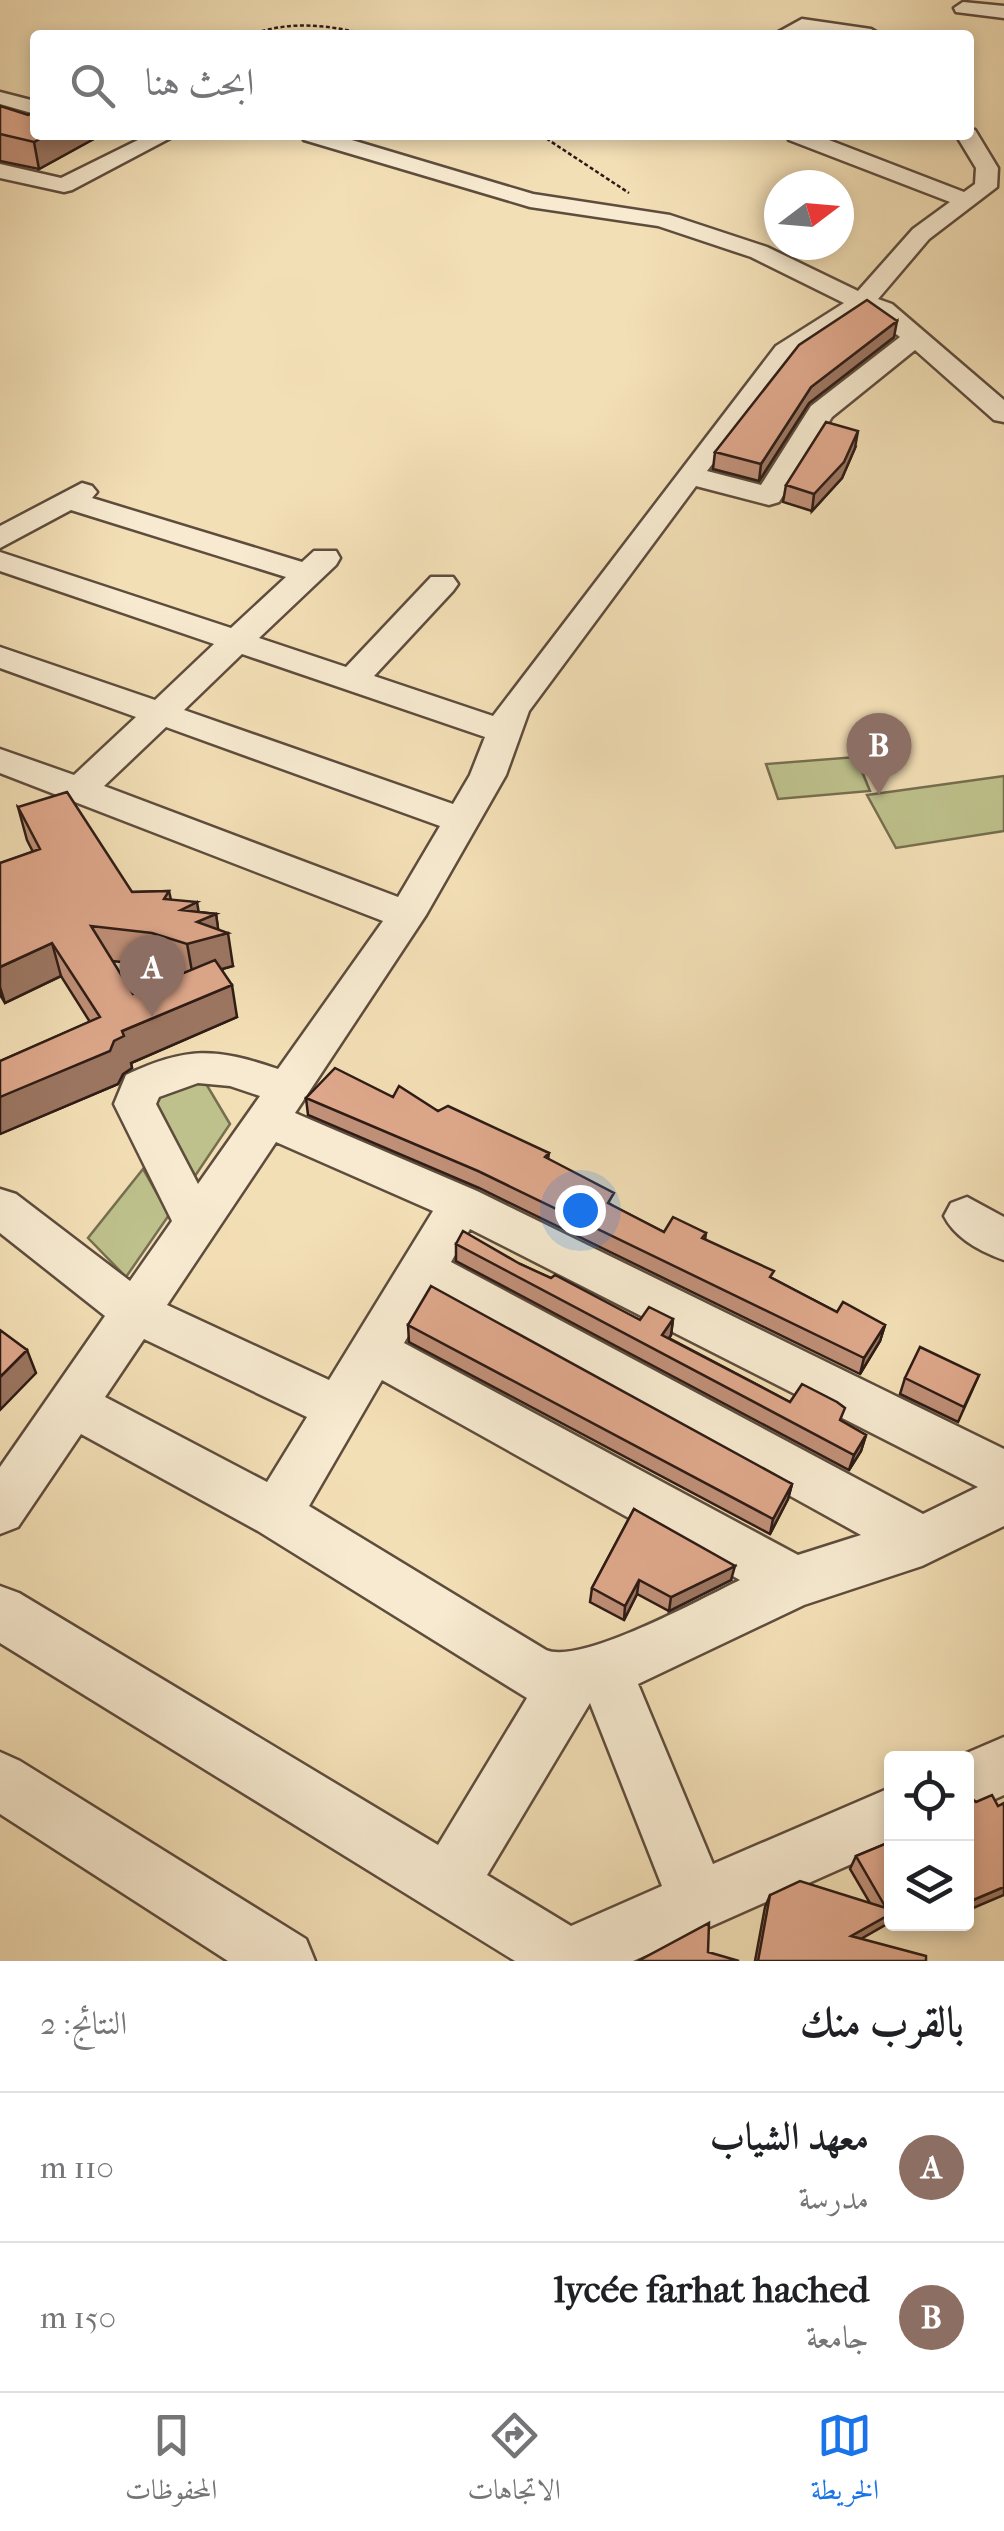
<!DOCTYPE html>
<html lang="ar">
<head>
<meta charset="utf-8">
<style>
	:root { --surface:#fff; --page:#f2f2f2; --text:#202124; --muted:#757577; --line:#e0e0e0; --accent:#1a73e8 }
	body { margin:0; font-family:"IM FELL French Canon",Amiri,serif; background:var(--page); color:var(--text); direction:rtl }
	.controls { position:absolute; right:30px; bottom:30px; display:grid; overflow:hidden; border-radius:10px; box-shadow:0 5px 15px #0003 }
	.controls button { width:90px; height:90px; display:grid; place-items:center; padding:0; border:0; border-bottom:2px solid var(--line); background:var(--surface); color:var(--text); font:50px sans-serif }
	.compass { position:absolute; left:764px; top:170px; width:90px; height:90px; border-radius:50%; background:var(--surface); box-shadow:0 5px 15px #0003; rotate:74deg }
	.you { position:absolute; left:580px; top:1210px; width:35px; height:35px; margin:-25px; border:8px solid #fff; border-radius:50%; background:#1a73e8; box-shadow:0 0 0 15px #1a73e833 }
	.badge { display:grid; place-items:center; width:65px; height:65px; border-radius:50%; background:var(--accent); color:#fff; font-size:32px; font-weight:700 }
	.pin { position:absolute; translate:-50% -82px; filter:drop-shadow(0 2px 5px #0008) }
	.pin::after { content:''; position:absolute; top:52px; width:35px; height:30px; background:inherit; clip-path:polygon(0 0,100% 0,50% 100%) }
	.list { margin:0; padding:0; list-style:none }
	h2 { display:flex; justify-content:space-between; align-items:center; height:130px; margin:0; padding:0 40px; font-size:42px }
	h2 small { font-size:32px; font-weight:400; color:var(--muted) }
	.list li { display:grid; grid-template-columns:65px 1fr auto; gap:30px; align-items:center; box-sizing:border-box; height:150px; padding:0 40px; border-top:2px solid var(--line) }
	.list b { display:block; font-size:38px; white-space:nowrap }
	.list p { margin:0; font-size:32px; white-space:nowrap; color:var(--muted) }
	.list em { font-size:32px; font-style:normal; color:var(--muted) }
	.icon { flex:none; width:55px; height:55px; fill:none; stroke:currentColor; stroke-width:2; stroke-linecap:round; stroke-linejoin:round }
	.map { position:relative; flex:none; width:1004px; height:1961px; overflow:hidden; direction:ltr }
	.search { position:absolute; background:var(--surface); box-shadow:0 5px 15px #0003; left:30px; right:30px; top:30px; height:110px; display:flex; align-items:center; gap:25px; box-sizing:border-box; padding:0 35px; border-radius:10px; color:var(--muted); font-size:38px }
	.sheet { height:430px; background:var(--surface) }
	nav { display:flex; justify-content:space-around; align-items:center; box-sizing:border-box; height:140px; border-top:2px solid var(--line); background:var(--surface); font-size:28px; color:var(--muted) }
	nav a { display:grid; justify-items:center; gap:5px }
	nav .on { color:var(--accent) }
	.map>svg:first-child { display:block }
	.green { fill:#bec18c; stroke:#766e50; stroke-width:2.5 }
	.lines { fill:none; stroke-linecap:round; stroke-linejoin:round }
	.minor-casing { stroke:#5e4c3d; stroke-width:5 }
	.path { stroke:#2d1b15; stroke-width:2.5; stroke-dasharray:4 2.5; stroke-linecap:butt }
	.minor { fill:#f7ead0; fill-rule:evenodd }
	.wall { fill:#c09078; stroke:#2d1b15; stroke-width:2.5; fill-rule:evenodd }
	.shaded-wall { fill:#9c7662; stroke:#2d1b15; stroke-width:2.5 }
	.building { fill:#dfa88c; stroke:#2d1b15; stroke-width:2.5 }
</style>
</head>
<body>
<div class="map">
<svg width="1004" height="1961" viewBox="0 0 1004 1961">
	<rect width="100%" height="100%" fill="#f3dfb6"/>
	<filter id="stains"><feTurbulence type="fractalNoise" baseFrequency=".002" numOctaves="4"/><feColorMatrix values="0 0 0 0 .2 0 0 0 0 .09 0 0 0 0 .02 0 0 0 .5 -.17"/></filter>
	<radialGradient id="worn" r=".72"><stop offset=".6" stop-color="#630" stop-opacity="0"/><stop offset="1" stop-color="#630" stop-opacity=".3"/></radialGradient>
	<path class="green" d="M 856,757 L 870,791 L 778,799 L 766,764 Z
		M 1004,776 L 1004,831 L 896,848 L 867,795 Z
		M 202,1077 L 230,1124 L 191,1182 L 152,1099 Z
		M 143,1169 L 169,1215 L 126,1277 L 88,1238 Z"/>
	<g class="lines">
		<g class="minor-casing">
			<path id="minor" d="M 963,2 L 1004,6 L 1004,18 L 956,12 L 954,8 Z
				M 802,19 L 871,29 L 881,35 L 805,31 L 773,35 Z
				M 0,92 L 35,101 L 35,114 L 0,104 Z
				M 969,129 L 975,130 L 998,168 L 997,187 L 929,239 L 878,299 L 892,304 L 1004,400 L 1004,422 L 994,420 L 915,350 L 832,417 L 779,502 L 769,505 L 696,486 L 529,711 L 506,775 L 426,915 L 295,1113 L 477,1191 L 1004,1449 L 1004,1526 L 922,1566 L 804,1605 L 638,1684 L 713,1864 L 892,1787 L 892,1846 L 633,1961 L 515,1961 L 0,1643 L 0,1586 L 19,1593 L 438,1845 L 527,1698 L 258,1531 L 81,1434 L 18,1527 L 0,1534 L 0,1467 L 105,1316 L 0,1233 L 0,1189 L 16,1194 L 130,1281 L 172,1221 L 114,1104 L 126,1075 C 187,1046 216,1048 278,1069 L 383,921 L 0,773 L 0,749 L 74,775 L 136,717 L 0,668 L 0,647 L 155,700 L 214,644 L 0,571 L 0,552 L 231,628 L 286,577 L 71,510 L 0,548 L 0,526 L 82,483 L 92,486 L 97,492 L 92,498 L 302,562 L 314,551 L 336,551 L 340,558 L 336,565 L 259,638 L 346,667 L 431,577 L 453,577 L 458,584 L 453,591 L 374,676 L 493,716 L 776,346 L 844,303 L 751,257 L 658,226 L 530,207 L 304,140 L 301,135 L 335,135 L 533,194 L 670,215 L 767,247 L 858,291 L 913,229 L 950,202 L 789,140 L 786,135 L 816,135 L 964,192 L 975,184 L 976,168 L 956,135 L 969,135 ZM 865,311 L 900,337 L 811,406 L 761,485 L 707,471 L 794,358 ZM 242,654 L 485,737 L 470,775 L 453,804 L 184,710 ZM 166,727 L 440,826 L 398,897 L 104,786 ZM 198,1083 L 230,1086 L 260,1096 L 198,1184 L 156,1104 L 159,1097 ZM 276,1142 L 433,1211 L 329,1380 L 167,1305 ZM 470,1229 L 978,1487 L 923,1514 L 451,1262 ZM 431,1297 L 861,1535 L 798,1555 L 404,1343 ZM 144,1339 L 307,1417 L 267,1482 L 105,1397 ZM 382,1380 L 740,1580 C 703,1598 581,1665 546,1650 L 309,1506 ZM 590,1703 L 662,1886 L 571,1926 L 487,1875 Z
				M 148,135 L 176,135 L 72,190 L 64,192 L 0,178 L 0,164 L 61,178 Z
				M 967,1197 L 1004,1217 L 1004,1260 C 981,1252 955,1238 944,1216 L 951,1203 Z
				M 1004,1737 L 1004,1795 L 966,1812 L 966,1758 L 955,1758 Z
				M 0,1752 L 20,1761 L 306,1939 L 315,1961 L 228,1961 L 0,1814 Z"/>
		</g>
		<path class="path" d="M 249,35 C 291,20 328,25 370,35
			M 541,135 L 629,193"/>
		<use href="#minor" class="minor"/>
	</g>
	<path class="wall" d="M 0,106 L 35,135 L 101,135 L 39,169 L 0,161 Z
		M 894,337 L 809,403 L 759,481 L 713,469 L 715,452 Z
		M 855,448 L 842,478 L 812,511 L 783,502 L 786,485 Z
		M 18,807 L 132,892 L 169,891 L 171,900 L 198,912 L 216,914 L 218,929 L 233,966 L 222,969 L 237,1017 L 131,1063 L 132,1068 L 123,1074 L 118,1084 L 0,1134 L 0,1061 L 90,1022 L 61,976 L 5,1003 L 0,995 L 0,863 L 33,852 L 27,840 ZM 112,961 L 159,966 L 182,973 L 133,994 Z
		M 393,1097 L 438,1111 L 549,1153 L 548,1159 L 613,1206 L 664,1232 L 706,1233 L 705,1240 L 772,1278 L 837,1312 L 885,1325 L 880,1341 L 860,1374 L 479,1188 L 308,1115 L 306,1098 Z
		M 456,1244 L 520,1264 L 640,1320 L 673,1319 L 671,1335 L 669,1338 L 790,1402 L 842,1422 L 866,1435 L 861,1451 L 849,1470 L 456,1261 Z
		M 408,1325 L 792,1484 L 788,1499 L 770,1534 L 409,1342 Z
		M 979,1375 L 958,1422 L 900,1394 L 905,1378 Z
		M 634,1509 L 731,1580 L 669,1611 L 637,1594 L 624,1620 L 590,1602 L 592,1588 Z
		M 892,1841 L 892,1921 L 860,1939 L 926,1961 L 755,1961 L 765,1907 L 770,1895 L 870,1903 L 850,1869 L 856,1856 Z"/>
	<path class="shaded-wall" d="M 47,135 L 101,135 L 39,169 L 34,142 Z
		M 897,321 L 894,337 L 809,403 L 759,481 L 761,464 L 811,387 Z
		M 858,431 L 855,448 L 842,478 L 812,511 L 814,494 Z
		M 197,902 L 200,920 L 216,914 L 219,935 L 228,933 L 233,966 L 193,977 L 181,910 Z
		M 52,943 L 61,976 L 5,1003 L 0,987 L 0,967 Z
		M 232,985 L 237,1017 L 131,1063 L 132,1068 L 123,1074 L 118,1084 L 0,1134 L 0,1097 L 114,1041 L 122,1031 Z
		M 673,1319 L 671,1335 L 660,1351 L 662,1335 Z
		M 885,1325 L 880,1341 L 860,1374 L 864,1358 Z
		M 27,1350 L 36,1373 L 0,1410 L 0,1377 Z
		M 866,1435 L 861,1451 L 849,1470 L 854,1455 Z
		M 792,1484 L 788,1499 L 770,1534 L 773,1519 Z
		M 735,1566 L 731,1580 L 669,1611 L 671,1597 Z
		M 639,1580 L 637,1594 L 624,1620 L 625,1606 Z
		M 1004,1887 L 1004,1895 L 966,1911 L 966,1903 Z
		M 892,1913 L 892,1921 L 845,1948 L 851,1936 Z"/>
	<path class="building" d="M 0,106 L 28,115 L 35,112 L 35,135 L 47,135 L 34,142 L 0,134 Z
		M 867,300 L 897,321 L 811,387 L 761,464 L 715,452 L 799,345 Z
		M 826,422 L 858,431 L 844,462 L 814,494 L 786,485 Z
		M 67,792 L 132,892 L 169,891 L 164,899 L 197,902 L 181,910 L 216,914 L 197,922 L 228,933 L 187,944 L 152,933 L 91,926 L 133,994 L 215,960 L 232,985 L 122,1031 L 124,1036 L 114,1041 L 110,1051 L 0,1097 L 0,1061 L 100,1017 L 52,943 L 0,967 L 0,863 L 40,849 L 18,807 Z
		M 335,1068 L 393,1097 L 399,1086 L 438,1111 L 448,1106 L 549,1153 L 545,1157 L 614,1193 L 608,1203 L 664,1232 L 673,1217 L 706,1233 L 702,1238 L 774,1271 L 770,1277 L 806,1296 L 837,1312 L 843,1302 L 885,1325 L 864,1358 L 478,1171 L 306,1098 Z
		M 463,1231 L 520,1264 L 551,1278 L 555,1275 L 640,1320 L 649,1307 L 673,1319 L 662,1335 L 790,1402 L 802,1384 L 837,1402 L 845,1408 L 840,1420 L 866,1435 L 854,1455 L 456,1244 Z
		M 431,1286 L 792,1484 L 773,1519 L 408,1325 Z
		M 0,1330 L 27,1350 L 0,1377 Z
		M 920,1347 L 979,1375 L 964,1407 L 905,1378 Z
		M 634,1509 L 735,1566 L 671,1597 L 639,1580 L 625,1606 L 592,1588 Z
		M 992,1795 L 998,1806 L 1004,1803 L 1004,1887 L 966,1903 L 966,1799 L 970,1797 L 976,1802 Z
		M 892,1841 L 892,1913 L 851,1936 L 926,1956 L 926,1961 L 758,1961 L 770,1895 L 800,1881 L 886,1908 L 856,1856 Z
		M 709,1923 L 708,1952 L 739,1961 L 638,1961 Z"/>
	<rect width="100%" height="100%" filter="url(#stains)"/>
	<rect width="100%" height="100%" fill="url(#worn)"/>
</svg>
<div class="controls">
<button><svg class="icon" aria-label="locate" viewBox="0 0 24 24"><circle cx="12" cy="12" r="6"/><path d="M12 2v4M12 18v4M2 12h4M18 12h4"/></svg></button>
<button><svg class="icon" aria-label="layers" viewBox="0 0 24 24"><path d="M12 4l9 5-9 5-9-5zM3 14l9 5 9-5"/></svg></button>
</div>
<svg class="compass" viewBox="-18 -18 36 36"><path d="M0-13l5 13h-10z" fill="#e53935"/><path d="M0 13l5-13h-10z" fill="#757577"/></svg>
<div class="you"></div>
<div class="pin badge" style="left:152px;top:1017px;background:#8d6e63">A</div>
<div class="pin badge" style="left:879px;top:795px;background:#8d6e63">B</div>
<div class="search"><svg class="icon" aria-label="search" viewBox="0 0 24 24"><circle cx="10" cy="10" r="6"/><path d="M15 15l6 6"/></svg>ابحث هنا</div>
</div>
<section class="sheet">
<h2>بالقرب منك<small>النتائج: 2</small></h2>
<ul class="list">
<li><span class="badge" style="background:#8d6e63">A</span><div><b>معهد الشياب</b><p>مدرسة</p></div><em>110 m</em></li>
<li><span class="badge" style="background:#8d6e63">B</span><div><b>lycée farhat hached</b><p>جامعة</p></div><em>150 m</em></li>
</ul>
</section>
<nav>
<a class="on"><svg class="icon" aria-label="map" viewBox="0 0 24 24"><path d="M3 6l6-2 6 2 6-2v14l-6 2-6-2-6 2zM9 4v14M15 6v14"/></svg>الخريطة</a>
<a><svg class="icon" aria-label="directions" viewBox="0 0 24 24"><path d="M12 3l9 9-9 9-9-9zM9 14v-3h6M13 9l2 2-2 2"/></svg>الاتجاهات</a>
<a><svg class="icon" aria-label="saved" viewBox="0 0 24 24"><path d="M7 4h10v16l-5-4-5 4z"/></svg>المحفوظات</a>
</nav>
</body>
</html>
